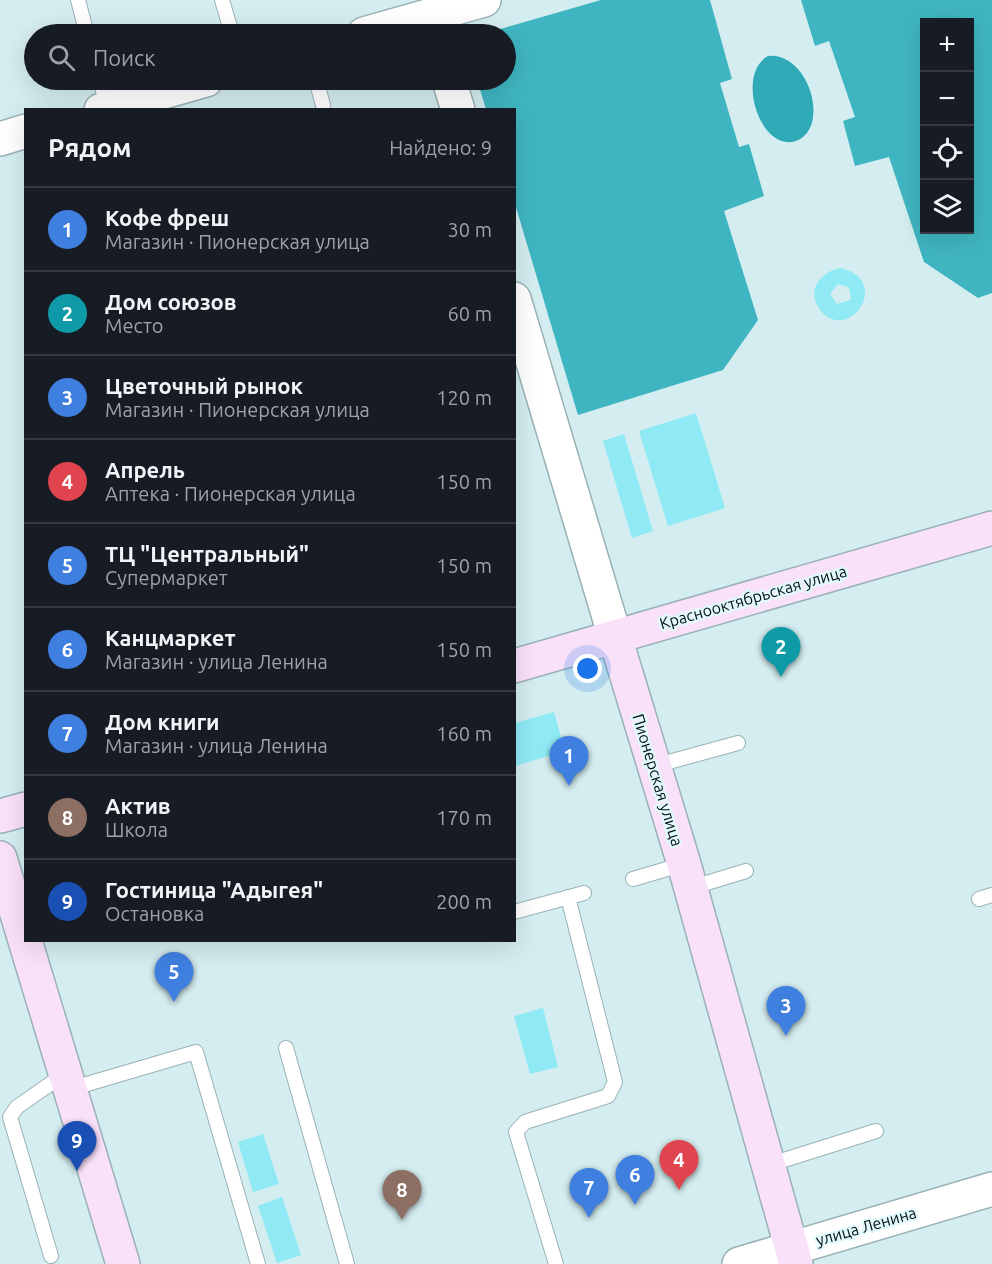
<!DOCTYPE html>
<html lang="ru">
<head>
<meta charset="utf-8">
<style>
	:root { --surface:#171b24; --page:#20242c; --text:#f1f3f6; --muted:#9ea1a6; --line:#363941; --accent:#1a73e8 }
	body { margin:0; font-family:Ubuntu,sans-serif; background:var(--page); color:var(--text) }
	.controls { position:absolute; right:18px; top:18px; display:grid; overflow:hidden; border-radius:0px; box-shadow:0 6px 24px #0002 }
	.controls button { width:54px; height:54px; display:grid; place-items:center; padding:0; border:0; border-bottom:2px solid var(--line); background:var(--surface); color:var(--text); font:30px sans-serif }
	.you { position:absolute; left:588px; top:669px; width:21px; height:21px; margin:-15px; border:4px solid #fff; border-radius:50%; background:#1a73e8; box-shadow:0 0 0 9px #1a73e833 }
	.badge { display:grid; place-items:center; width:39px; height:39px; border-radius:50%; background:var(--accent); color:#fff; font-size:20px; font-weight:700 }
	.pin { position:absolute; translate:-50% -50px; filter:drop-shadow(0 2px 3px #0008) }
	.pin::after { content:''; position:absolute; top:32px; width:21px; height:18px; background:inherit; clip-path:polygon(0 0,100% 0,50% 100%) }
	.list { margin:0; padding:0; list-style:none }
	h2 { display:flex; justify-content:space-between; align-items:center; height:78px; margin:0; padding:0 24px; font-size:26px }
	h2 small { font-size:20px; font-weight:400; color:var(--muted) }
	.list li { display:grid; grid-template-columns:39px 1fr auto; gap:18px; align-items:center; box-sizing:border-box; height:84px; padding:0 24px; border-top:2px solid var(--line) }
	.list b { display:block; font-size:22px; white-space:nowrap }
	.list p { margin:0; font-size:20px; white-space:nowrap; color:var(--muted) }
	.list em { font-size:20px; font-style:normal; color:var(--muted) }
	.icon { flex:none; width:33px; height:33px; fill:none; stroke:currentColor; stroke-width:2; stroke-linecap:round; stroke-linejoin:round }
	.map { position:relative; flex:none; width:992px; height:1264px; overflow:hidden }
	.search { position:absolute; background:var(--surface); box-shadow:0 6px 24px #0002; left:24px; top:24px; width:492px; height:66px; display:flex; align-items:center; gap:15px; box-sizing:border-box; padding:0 21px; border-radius:33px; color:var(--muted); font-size:22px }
	.panel { position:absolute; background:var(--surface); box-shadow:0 6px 24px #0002; left:24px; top:108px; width:492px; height:834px; border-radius:0px }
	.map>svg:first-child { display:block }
	.green { fill:#8feaf5; fill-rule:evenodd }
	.forest { fill:#3fb5c1; fill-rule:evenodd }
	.water { fill:#30aab7 }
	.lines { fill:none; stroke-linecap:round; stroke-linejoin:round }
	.service-casing { stroke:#9ab2b5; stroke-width:16 }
	.tertiary-casing { stroke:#9ab2b5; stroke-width:36 }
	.secondary-casing { stroke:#9ab2b5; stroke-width:36 }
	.service { stroke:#fff; stroke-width:14 }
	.tertiary { stroke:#fff; stroke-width:33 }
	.secondary { stroke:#f9e1fa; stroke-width:33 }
	.labels { text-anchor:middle; stroke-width:4.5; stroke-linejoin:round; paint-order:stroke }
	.street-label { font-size:16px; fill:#081011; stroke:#e1fafd }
</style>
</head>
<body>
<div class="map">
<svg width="992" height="1264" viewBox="0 0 992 1264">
	<rect width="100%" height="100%" fill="#d4edf0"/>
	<path class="green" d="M 841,268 C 895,282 845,347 819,308 C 806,289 822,271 841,268 ZM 838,284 L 849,287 L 851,300 L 837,304 L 830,294 Z
		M 696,413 L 725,508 L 668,526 L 639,431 Z
		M 624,434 L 653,531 L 632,538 L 603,441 Z
		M 554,712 L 565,751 L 515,766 L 515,723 Z
		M 543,1008 L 558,1067 L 530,1074 L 514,1016 Z
		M 263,1134 L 279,1184 L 253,1192 L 238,1142 Z
		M 282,1197 L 301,1255 L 277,1263 L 258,1206 Z"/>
	<path class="forest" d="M 601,0 L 710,0 L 732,79 L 720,83 L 739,147 L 749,144 L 764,196 L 724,211 L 758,320 L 723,370 L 578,415 L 515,204 L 514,110 L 486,109 L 477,80 L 506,80 L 506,34 L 491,34 L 490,32 Z
		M 801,0 L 992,0 L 992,293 L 978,298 L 924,262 L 889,157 L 855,166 L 843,121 L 855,117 L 829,41 L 815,46 ZM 924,22 L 970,22 L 970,230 L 924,230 Z"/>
	<path class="water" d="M 768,56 C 809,52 831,128 796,141 C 760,153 735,74 768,56 Z"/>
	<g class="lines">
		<g class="service-casing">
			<path id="service" d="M 78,0 L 87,34
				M 222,0 L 232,34
				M 100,80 L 108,109
				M 316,80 L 323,105
				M 654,766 L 738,743
				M 633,879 L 684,864
				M 690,888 L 746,871
				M 979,899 L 992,895
				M 514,912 L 584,893
				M 286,1048 L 347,1264
				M 70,1089 L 196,1052 L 258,1264
				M 768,1165 L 876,1131
				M 51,1256 L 10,1117 L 17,1107 L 66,1073
				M 556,1264 L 516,1132 L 525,1122 L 608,1096 L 615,1082 L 568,897"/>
		</g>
		<g class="tertiary-casing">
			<path id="tertiary" d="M 364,34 L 484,0
				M 449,80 L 458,110
				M 101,110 L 206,80
				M 0,139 L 26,131
				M 514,299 L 615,637
				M 739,1264 L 992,1189"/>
		</g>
		<g class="secondary-casing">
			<path id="secondary" d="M 615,637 L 684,864 L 796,1264
				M 514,666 L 992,528
				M 0,816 L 26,809
				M 0,858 L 123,1264"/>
		</g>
		<use href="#service" class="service"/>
		<use href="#tertiary" class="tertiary"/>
		<use href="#secondary" class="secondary"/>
	</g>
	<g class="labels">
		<g class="street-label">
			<text transform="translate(753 597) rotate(-16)" y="6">Краснооктябрьская улица</text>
			<text transform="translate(658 780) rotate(73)" y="6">Пионерская улица</text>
			<text transform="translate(866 1226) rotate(-16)" y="6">улица Ленина</text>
		</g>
	</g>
</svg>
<div class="controls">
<button>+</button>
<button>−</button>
<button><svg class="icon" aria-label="locate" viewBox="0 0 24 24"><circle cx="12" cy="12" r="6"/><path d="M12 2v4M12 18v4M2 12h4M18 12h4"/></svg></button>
<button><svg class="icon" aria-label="layers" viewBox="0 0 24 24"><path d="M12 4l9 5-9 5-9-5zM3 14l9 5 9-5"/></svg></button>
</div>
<div class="you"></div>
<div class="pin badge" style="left:569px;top:786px;background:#3f7fe0">1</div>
<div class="pin badge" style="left:781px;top:677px;background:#0f9aa8">2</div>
<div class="pin badge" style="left:786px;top:1036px;background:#3f7fe0">3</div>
<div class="pin badge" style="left:679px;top:1190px;background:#e0444e">4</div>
<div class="pin badge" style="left:174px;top:1002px;background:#3f7fe0">5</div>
<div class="pin badge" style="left:635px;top:1205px;background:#3f7fe0">6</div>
<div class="pin badge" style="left:589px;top:1218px;background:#3f7fe0">7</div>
<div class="pin badge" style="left:402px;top:1220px;background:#8d6e63">8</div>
<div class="pin badge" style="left:77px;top:1171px;background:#1a4fb4">9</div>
<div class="search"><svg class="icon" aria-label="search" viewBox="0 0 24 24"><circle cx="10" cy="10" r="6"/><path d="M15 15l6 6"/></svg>Поиск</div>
<section class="panel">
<h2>Рядом<small>Найдено: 9</small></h2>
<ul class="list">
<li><span class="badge" style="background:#3f7fe0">1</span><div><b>Кофе фреш</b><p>Магазин · Пионерская улица</p></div><em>30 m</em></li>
<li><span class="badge" style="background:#0f9aa8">2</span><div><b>Дом союзов</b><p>Место</p></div><em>60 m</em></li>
<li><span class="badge" style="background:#3f7fe0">3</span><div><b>Цветочный рынок</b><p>Магазин · Пионерская улица</p></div><em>120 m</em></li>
<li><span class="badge" style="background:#e0444e">4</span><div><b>Апрель</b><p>Аптека · Пионерская улица</p></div><em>150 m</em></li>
<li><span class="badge" style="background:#3f7fe0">5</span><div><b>ТЦ &quot;Центральный&quot;</b><p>Супермаркет</p></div><em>150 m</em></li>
<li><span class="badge" style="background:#3f7fe0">6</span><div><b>Канцмаркет</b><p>Магазин · улица Ленина</p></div><em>150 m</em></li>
<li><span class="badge" style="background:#3f7fe0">7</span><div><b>Дом книги</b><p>Магазин · улица Ленина</p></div><em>160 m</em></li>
<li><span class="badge" style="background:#8d6e63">8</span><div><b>Актив</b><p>Школа</p></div><em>170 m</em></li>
<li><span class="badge" style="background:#1a4fb4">9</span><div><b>Гостиница &quot;Адыгея&quot;</b><p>Остановка</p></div><em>200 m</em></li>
</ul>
</section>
</div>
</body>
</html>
